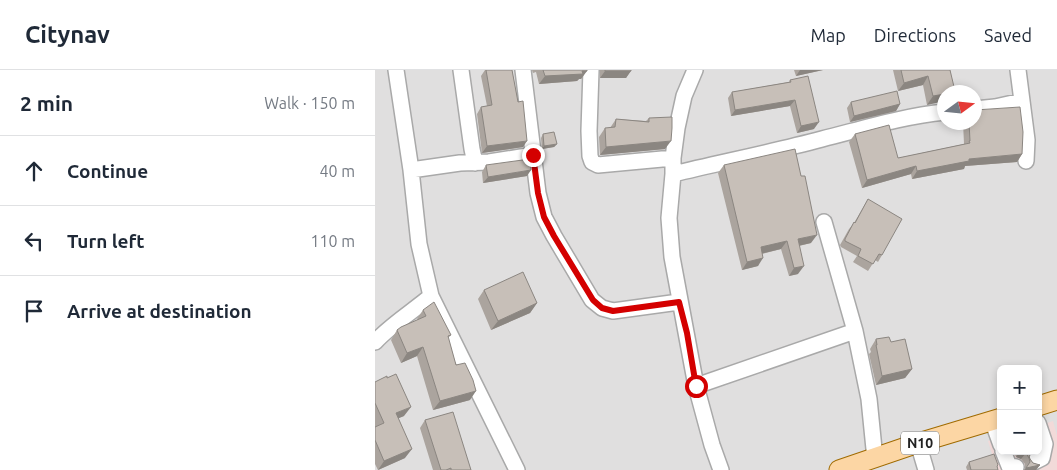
<!DOCTYPE html>
<html lang="en">
<head>
<meta charset="utf-8">
<style>
	:root { --surface:#fff; --page:#f2f2f3; --text:#1f2937; --muted:#747a83; --line:#e0e1e3 }
	body { margin:0; font-family:Ubuntu,sans-serif; background:var(--page); color:var(--text) }
	.controls { position:absolute; right:15px; bottom:15px; display:grid; overflow:hidden; border-radius:8px; box-shadow:0 2px 8px #0003 }
	.controls button { width:45px; height:45px; display:grid; place-items:center; padding:0; border:0; border-bottom:1px solid var(--line); background:var(--surface); color:var(--text); font:25px sans-serif }
	.compass { position:absolute; left:562px; top:15px; width:45px; height:45px; border-radius:50%; background:var(--surface); box-shadow:0 2px 8px #0003; rotate:75deg }
	.stop { position:absolute; width:15px; height:15px; margin:-11px; border:4px solid #d40000; border-radius:50%; background:#fff }
	.stop.end { background:#d40000; border-color:#fff; box-shadow:0 1px 5px #0008 }
	.list { margin:0; padding:0; list-style:none }
	h2 { display:flex; justify-content:space-between; align-items:center; height:65px; margin:0; padding:0 20px; font-size:21px }
	h2 small { font-size:16px; font-weight:400; color:var(--muted) }
	.list li { display:grid; grid-template-columns:32px 1fr auto; gap:15px; align-items:center; box-sizing:border-box; height:70px; padding:0 20px; border-top:1px solid var(--line) }
	.list b { display:block; font-size:19px; white-space:nowrap }
	.list em { font-size:16px; font-style:normal; color:var(--muted) }
	.icon { flex:none; width:28px; height:28px; fill:none; stroke:currentColor; stroke-width:2; stroke-linecap:round; stroke-linejoin:round }
	.map { position:relative; flex:none; width:682px; height:400px; overflow:hidden }
	header { display:flex; align-items:center; gap:30px; box-sizing:border-box; height:70px; padding:0 25px; background:var(--surface); border-bottom:1px solid var(--line) }
	header strong { font-size:24px }
	nav { display:flex; gap:28px; margin-inline-start:auto; font-size:18px }
	main { display:flex }
	aside { flex:1; background:var(--surface) }
	.map>svg:first-child { display:block }
	.residential { fill:#e0dfdf; fill-rule:evenodd }
	.commercial { fill:#f2dad9 }
	.lines { fill:none; stroke-linecap:round; stroke-linejoin:round }
	.minor-casing { stroke:#a9a9a9; stroke-width:18 }
	.major-casing { stroke:#a06b00; stroke-width:21 }
	.minor { stroke:#fff; stroke-width:15 }
	.major { stroke:#fcd6a4; stroke-width:19 }
	.wall { fill:#aba49e }
	.shaded-wall { fill:#8b8681 }
	.building { fill:#c7bfb8; stroke:#8b8681 }
	.route { stroke:#d40000; stroke-width:6 }
	.labels { text-anchor:middle; stroke-width:4; stroke-linejoin:round; paint-order:stroke }
	.shield { fill:#fff; stroke:#646464; stroke-width:1 }
	.shield-label { font-size:14px; font-weight:bold; fill:#222 }
</style>
</head>
<body>
<header>
<strong>Citynav</strong>
<nav><a>Map</a><a>Directions</a><a>Saved</a></nav>
</header>
<main>
<aside>
<h2>2 min<small>Walk · 150 m</small></h2>
<ul class="list">
<li><svg class="icon" aria-label="ahead" viewBox="0 0 24 24"><path d="M12 20V5M6 11l6-6 6 6"/></svg><div><b>Continue</b></div><em>40 m</em></li>
<li><svg class="icon" aria-label="left" viewBox="0 0 24 24"><path d="M17 20v-9H6M10 6l-5 5 5 5"/></svg><div><b>Turn left</b></div><em>110 m</em></li>
<li><svg class="icon" aria-label="arrive" viewBox="0 0 24 24"><path d="M6 21V4h12l-3 4 3 4H6"/></svg><div><b>Arrive at destination</b></div></li>
</ul>
</aside>
<div class="map">
<svg width="682" height="400" viewBox="0 0 682 400">
	<rect width="100%" height="100%" fill="#f2efe9"/>
	<path class="residential" d="M 0,0 L 682,0 L 682,400 L 0,400 ZM 570,22 L 600,22 L 600,52 L 570,52 ZM 626,299 L 663,299 L 663,381 L 626,381 Z"/>
	<path class="commercial" d="M 678,351 L 682,366 L 682,400 L 622,400 L 613,371 L 626,367 L 626,381 L 663,381 L 663,356 Z"/>
	<g class="lines">
		<g class="minor-casing">
			<path id="minor" d="M 21,0 L 36,100 L 44,174 L 56,226 L 142,400
				M 86,0 L 97,79 L 100,93
				M 148,0 L 163,123 L 169,147 L 179,166 L 217,230 L 227,238 L 238,241 L 304,232
				M 216,0 L 214,61 L 215,86 L 217,92 L 223,95 L 298,88
				M 320,0 L 309,26 L 302,58 L 298,88 L 298,104 L 294,148 L 297,187 L 321,316 L 337,375 L 346,400
				M 643,0 L 652,70 L 651,91
				M 600,39 L 620,37 L 647,31
				M 36,100 L 85,93 L 114,92 L 158,85
				M 298,104 C 348,92 398,82 447,69 C 487,59 528,46 570,42
				M 449,152 L 480,261 L 494,329 L 500,389
				M 0,272 C 17,254 37,242 56,226
				M 321,316 L 480,261
				M 617,350 L 626,375
				M 543,373 L 551,400
				M 628,381 L 634,396 L 641,397
				M 659,392 L 667,388 L 670,374 L 663,353"/>
		</g>
		<g class="major-casing">
			<path id="major" d="M 663,336 L 682,330
				M 464,400 L 543,373 L 626,348"/>
		</g>
		<use href="#minor" class="minor"/>
		<use href="#major" class="major"/>
	</g>
	<path class="wall" d="M 110,0 L 137,0 L 143,32 L 148,77 L 107,83 L 102,44 L 106,37 L 112,36 L 106,6 Z
		M 157,0 L 212,0 L 206,9 L 204,9 L 202,11 L 164,14 L 161,2 L 158,3 Z
		M 225,0 L 256,0 L 251,8 L 225,8 Z
		M 419,0 L 448,0 L 421,6 Z
		M 518,0 L 575,0 L 579,22 L 552,35 L 548,15 L 523,21 Z
		M 415,10 L 439,59 L 422,63 L 415,36 L 356,46 L 353,28 L 357,22 L 414,12 Z
		M 476,32 L 525,34 L 521,41 L 475,52 L 472,38 Z
		M 274,48 L 290,79 L 225,85 L 224,67 L 230,58 L 235,58 L 241,49 L 271,51 Z
		M 588,52 L 600,52 L 647,84 L 642,92 L 590,96 L 589,99 L 537,109 L 536,104 L 487,118 L 474,72 L 480,64 L 523,88 L 589,74 Z
		M 168,64 L 182,74 L 179,77 L 167,79 L 166,68 Z
		M 111,95 L 152,106 L 108,113 L 107,102 Z
		M 349,95 L 436,173 L 424,176 L 423,204 L 414,206 L 406,179 L 387,184 L 383,196 L 367,200 L 343,103 Z
		M 493,129 L 507,185 L 503,192 L 500,190 L 493,201 L 478,192 L 482,186 L 466,177 L 465,175 L 474,159 L 479,153 Z
		M 109,220 L 162,233 L 155,243 L 116,260 L 103,229 Z
		M 48,240 L 76,265 L 73,268 L 81,295 L 95,330 L 58,340 L 42,286 L 26,293 L 16,270 L 22,260 L 43,250 L 42,249 Z
		M 501,269 L 516,272 L 537,299 L 530,308 L 501,315 L 494,284 L 496,282 L 495,279 Z
		M 0,312 L 29,346 L 23,348 L 30,388 L 3,400 L 0,394 Z
		M 50,350 L 96,400 L 58,400 L 45,358 Z
		M 639,381 L 658,381 L 655,384 L 655,389 L 658,393 L 665,395 L 661,400 L 649,400 L 650,399 L 650,394 L 646,389 L 641,387 L 639,382 Z
		M 594,392 L 623,395 L 622,397 L 623,400 L 592,400 L 591,397 Z"/>
	<path class="shaded-wall" d="M 425,0 L 448,0 L 421,6 Z
		M 207,1 L 212,1 L 206,9 L 204,9 L 202,11 L 164,14 L 170,6 Z
		M 230,1 L 256,1 L 251,8 L 225,8 Z
		M 553,6 L 548,15 L 523,21 L 529,13 Z
		M 570,24 L 570,31 L 552,35 L 558,26 Z
		M 420,30 L 415,36 L 356,46 L 360,40 Z
		M 525,34 L 521,41 L 475,52 L 479,46 Z
		M 444,52 L 439,59 L 422,63 L 426,56 Z
		M 152,71 L 148,77 L 107,83 L 112,76 Z
		M 296,71 L 290,79 L 225,85 L 231,77 Z
		M 182,74 L 179,77 L 167,79 L 169,76 Z
		M 647,84 L 642,92 L 590,96 L 589,99 L 537,109 L 542,101 L 594,89 Z
		M 541,96 L 536,104 L 487,118 L 492,110 Z
		M 156,100 L 152,106 L 108,113 L 113,107 Z
		M 442,165 L 436,173 L 418,177 L 423,169 Z
		M 412,171 L 406,179 L 380,185 L 386,177 Z
		M 388,188 L 383,196 L 367,200 L 372,192 Z
		M 429,196 L 423,204 L 414,206 L 419,198 Z
		M 162,233 L 155,243 L 116,260 L 123,251 Z
		M 48,277 L 42,286 L 26,293 L 32,283 Z
		M 537,299 L 530,308 L 501,315 L 507,306 Z
		M 101,321 L 95,330 L 58,340 L 65,331 Z
		M 36,337 L 29,346 L 15,352 L 21,343 Z
		M 37,379 L 30,388 L 3,400 L 9,391 Z
		M 645,381 L 651,383 L 646,389 L 641,387 Z
		M 665,395 L 661,400 L 649,400 L 651,398 Z"/>
	<path class="building" d="M 111,0 L 137,0 L 143,32 L 148,31 L 152,71 L 112,76 L 106,37 L 117,35 Z
		M 168,0 L 212,0 L 212,1 L 207,1 L 208,4 L 170,6 Z
		M 230,0 L 256,0 L 256,1 L 230,1 Z
		M 526,0 L 575,0 L 580,21 L 570,22 L 570,24 L 558,26 L 553,6 L 529,13 Z
		M 433,6 L 444,52 L 426,56 L 420,30 L 360,40 L 357,22 L 416,12 L 415,10 Z
		M 522,21 L 525,34 L 479,46 L 476,32 Z
		M 645,37 L 648,62 L 647,84 L 594,89 L 594,91 L 542,101 L 541,96 L 492,110 L 480,64 L 514,55 L 523,88 L 595,73 L 594,71 L 595,71 L 594,52 L 600,52 L 600,40 Z
		M 297,47 L 297,58 L 296,71 L 231,77 L 230,58 L 240,57 L 241,49 L 274,52 L 274,48 Z
		M 179,62 L 182,74 L 169,76 L 168,64 Z
		M 420,79 L 426,106 L 430,106 L 442,165 L 423,169 L 429,196 L 419,198 L 412,171 L 386,177 L 388,188 L 372,192 L 349,95 Z
		M 155,89 L 156,100 L 113,107 L 111,95 Z
		M 493,129 L 527,149 L 507,185 L 504,184 L 498,194 L 483,186 L 486,179 L 470,171 L 470,169 L 479,152 L 480,153 Z
		M 148,202 L 162,233 L 123,251 L 109,220 Z
		M 59,232 L 76,265 L 73,266 L 81,295 L 90,293 L 98,310 L 101,321 L 65,331 L 48,277 L 32,283 L 22,260 L 26,257 L 51,246 L 48,240 Z
		M 514,267 L 516,272 L 530,269 L 537,299 L 507,306 L 501,275 L 502,275 L 501,269 Z
		M 21,304 L 36,337 L 21,343 L 37,379 L 9,391 L 0,370 L 0,357 L 9,353 L 0,333 L 0,312 L 12,306 L 12,308 Z
		M 78,342 L 96,400 L 76,400 L 76,398 L 71,400 L 66,400 L 50,350 Z
		M 646,381 L 656,381 L 654,386 L 655,389 L 658,393 L 665,395 L 651,398 L 655,392 L 654,388 L 651,383 Z
		M 619,384 L 623,395 L 622,396 L 623,400 L 596,400 L 594,392 Z"/>
	<g class="lines">
		<path class="route" d="M 158,85 L 163,123 L 169,147 L 179,166 L 218,230 L 227,238 L 238,241 L 304,232 L 312,263 L 321,316"/>
	</g>
	<g class="labels">
		<rect class="shield" x="526" y="361.5" width="38" height="23" rx="4"/>
		<g class="shield-label">
			<text x="545" y="378">N10</text>
		</g>
	</g>
</svg>
<div class="controls">
<button>+</button>
<button>−</button>
</div>
<svg class="compass" viewBox="-18 -18 36 36"><path d="M0-13l5 13h-10z" fill="#e53935"/><path d="M0 13l5-13h-10z" fill="#747a83"/></svg>
<div class="stop" style="left:321px;top:316px"></div>
<div class="stop end" style="left:158px;top:85px"></div>
</div>
</main>
</body>
</html>
